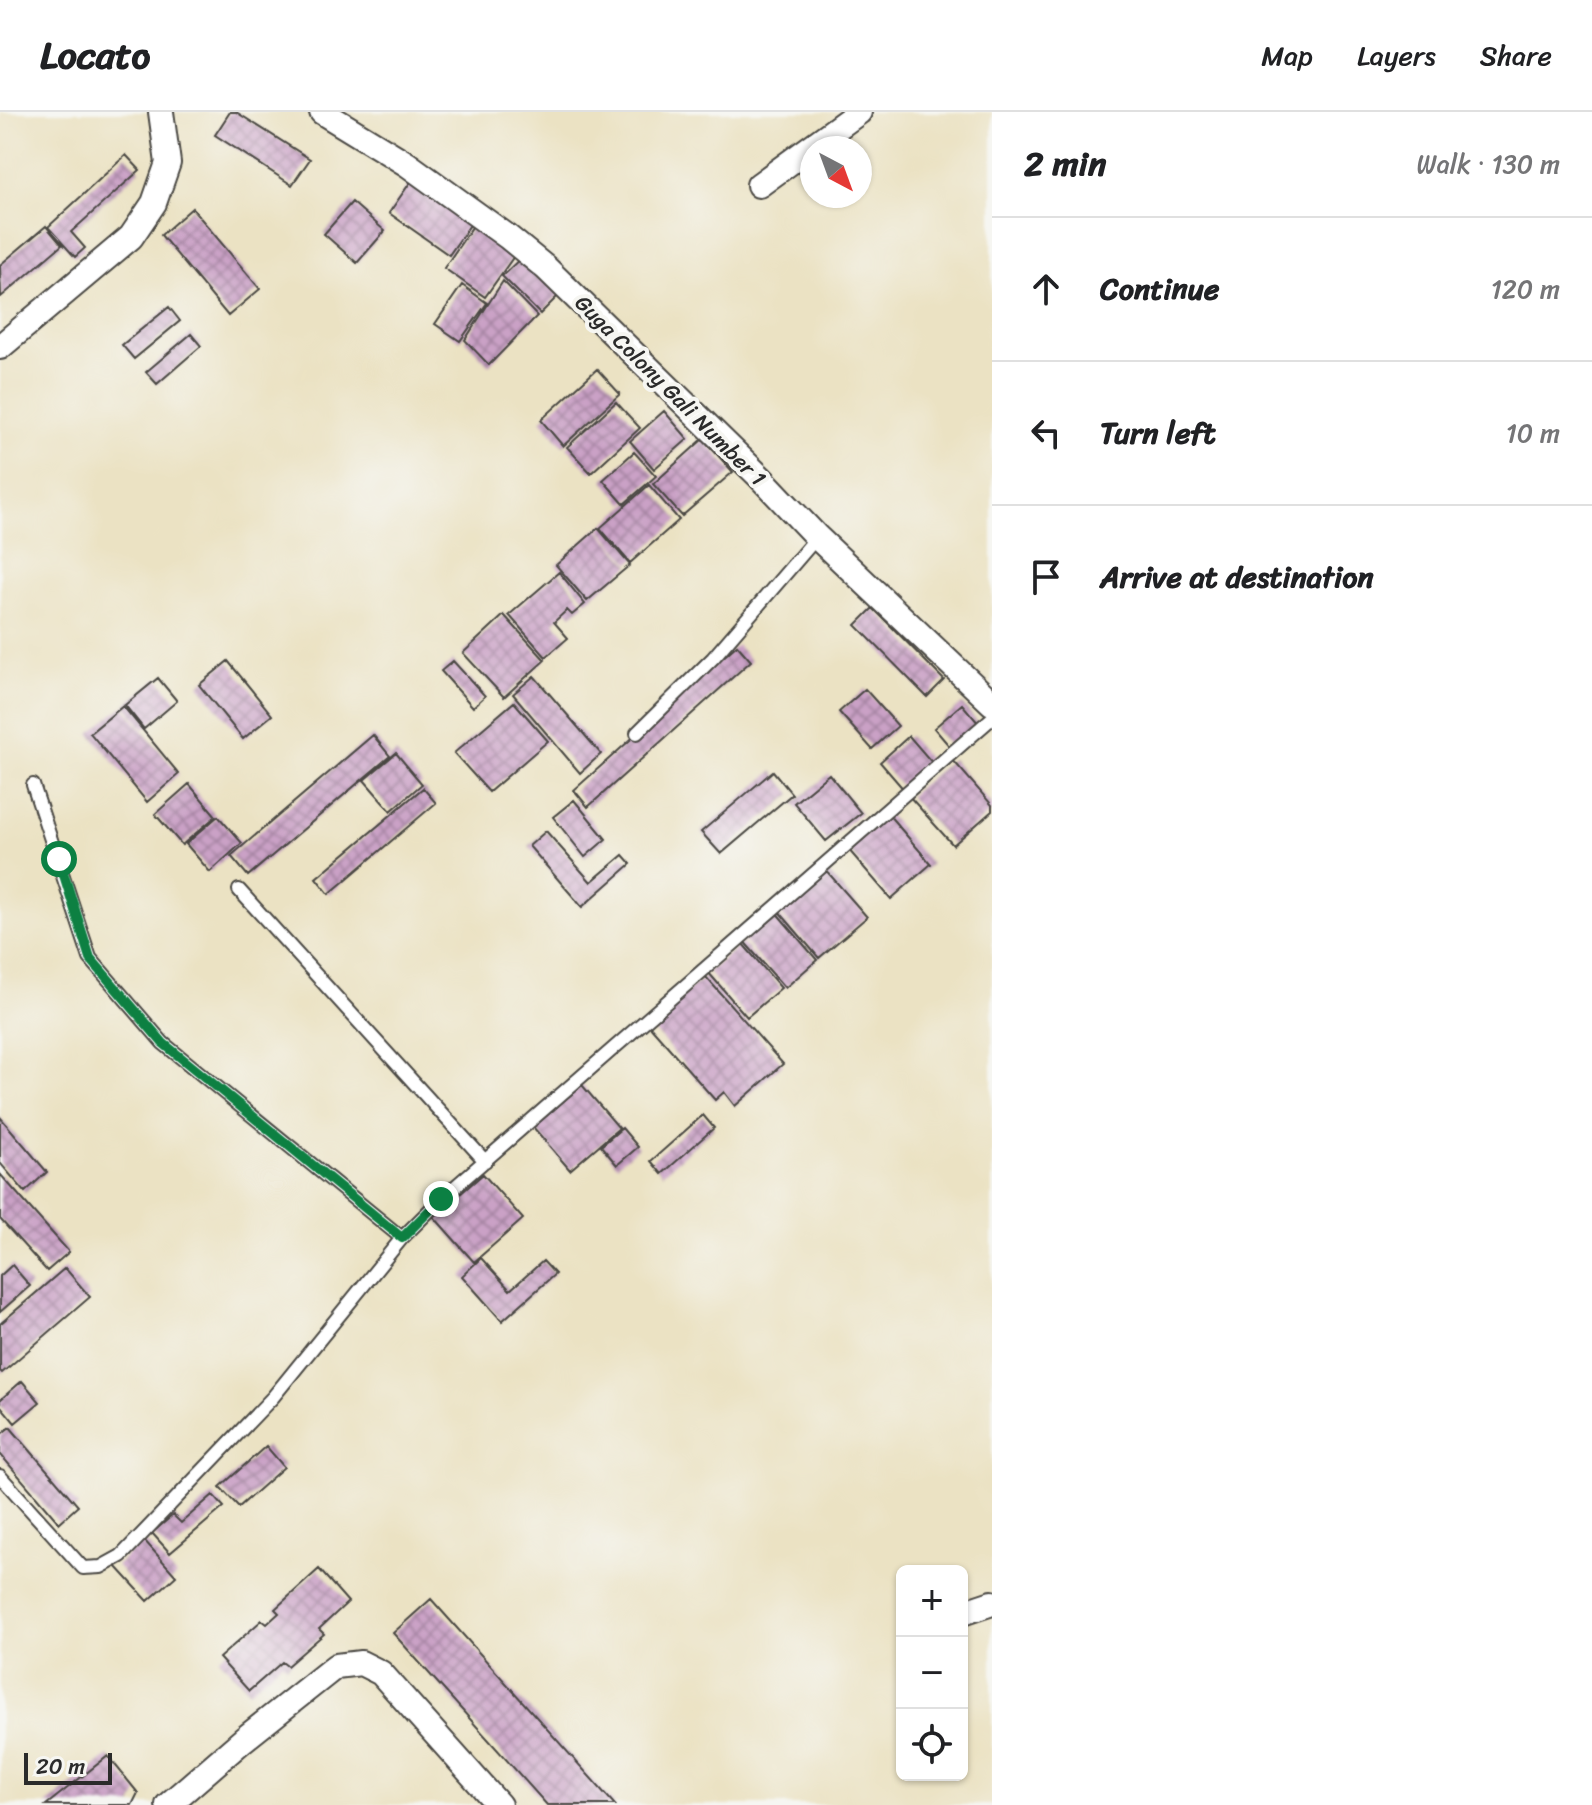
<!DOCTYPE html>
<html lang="en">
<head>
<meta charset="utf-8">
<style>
	:root { --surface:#fff; --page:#f6f6f6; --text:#202124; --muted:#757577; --line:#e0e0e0 }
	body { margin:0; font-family:Sriracha,sans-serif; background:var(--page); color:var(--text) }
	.controls { position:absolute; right:24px; bottom:24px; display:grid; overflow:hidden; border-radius:12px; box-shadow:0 2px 6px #0004 }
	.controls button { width:72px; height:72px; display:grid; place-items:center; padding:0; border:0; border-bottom:2px solid var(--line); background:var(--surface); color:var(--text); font:40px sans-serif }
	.compass { position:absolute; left:800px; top:24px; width:72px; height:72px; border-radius:50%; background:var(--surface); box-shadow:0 2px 6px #0004; rotate:139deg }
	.scale { position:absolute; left:24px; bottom:20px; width:88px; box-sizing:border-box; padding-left:8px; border:4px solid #2b2b2b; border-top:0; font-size:22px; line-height:28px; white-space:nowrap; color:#2b2b2b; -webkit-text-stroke:6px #f6f6f2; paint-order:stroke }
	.stop { position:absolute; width:24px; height:24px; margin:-18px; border:6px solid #0b8043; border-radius:50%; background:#fff }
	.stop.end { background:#0b8043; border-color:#fff; box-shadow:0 2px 8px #0008 }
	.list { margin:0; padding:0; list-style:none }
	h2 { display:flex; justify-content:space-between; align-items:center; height:104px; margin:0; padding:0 32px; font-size:34px }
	h2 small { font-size:26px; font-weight:400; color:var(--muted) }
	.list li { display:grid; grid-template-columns:52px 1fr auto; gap:24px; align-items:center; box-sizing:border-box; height:144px; padding:0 32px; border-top:2px solid var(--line) }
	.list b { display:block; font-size:30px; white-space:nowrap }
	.list em { font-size:26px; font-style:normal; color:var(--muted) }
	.icon { flex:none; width:44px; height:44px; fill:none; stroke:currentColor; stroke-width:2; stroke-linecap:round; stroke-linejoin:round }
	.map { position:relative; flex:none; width:992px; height:1693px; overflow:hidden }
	header { display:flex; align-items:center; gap:48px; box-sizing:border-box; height:112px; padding:0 40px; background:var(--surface); border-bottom:2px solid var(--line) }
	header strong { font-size:38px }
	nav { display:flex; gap:44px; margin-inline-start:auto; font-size:28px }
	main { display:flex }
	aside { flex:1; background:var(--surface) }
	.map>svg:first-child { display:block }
	.building { fill:url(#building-cross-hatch) }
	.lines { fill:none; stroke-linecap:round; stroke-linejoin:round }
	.lane-casing { stroke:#484642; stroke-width:16 }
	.street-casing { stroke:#484642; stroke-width:28 }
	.lane { stroke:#fff; stroke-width:12 }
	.street { stroke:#fff; stroke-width:24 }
	.route { stroke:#0b8043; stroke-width:10 }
	.labels { text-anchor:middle; stroke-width:8; stroke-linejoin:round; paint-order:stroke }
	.street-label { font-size:22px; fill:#2b2b2b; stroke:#f6f6f2 }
</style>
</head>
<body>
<header>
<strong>Locato</strong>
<nav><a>Map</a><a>Layers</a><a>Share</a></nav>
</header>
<main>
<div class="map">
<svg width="992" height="1693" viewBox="0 0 992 1693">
	<defs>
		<pattern id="building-cross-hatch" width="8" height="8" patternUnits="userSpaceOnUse" patternTransform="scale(2)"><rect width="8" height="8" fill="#caa1c6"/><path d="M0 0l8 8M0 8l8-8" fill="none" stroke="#a483a1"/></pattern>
	</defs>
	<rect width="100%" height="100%" fill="#f6f6f2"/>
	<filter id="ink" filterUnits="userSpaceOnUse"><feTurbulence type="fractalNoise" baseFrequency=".0125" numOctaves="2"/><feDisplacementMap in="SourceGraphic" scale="16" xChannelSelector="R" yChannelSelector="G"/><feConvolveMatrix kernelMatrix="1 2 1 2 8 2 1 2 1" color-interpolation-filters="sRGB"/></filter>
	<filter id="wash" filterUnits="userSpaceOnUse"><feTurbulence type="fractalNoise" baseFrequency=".006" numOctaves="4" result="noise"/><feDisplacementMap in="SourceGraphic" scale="32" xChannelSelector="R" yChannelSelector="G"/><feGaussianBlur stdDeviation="1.8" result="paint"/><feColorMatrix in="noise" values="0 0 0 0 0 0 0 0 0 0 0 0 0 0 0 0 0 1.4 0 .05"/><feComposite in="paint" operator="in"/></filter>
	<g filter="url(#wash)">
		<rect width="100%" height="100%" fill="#ebe2c3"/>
		<g id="blocks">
			<path class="building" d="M 230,0 L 236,0 L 310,47 L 292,73 L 215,23 Z
				M 126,43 L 140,58 L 71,120 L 85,136 L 75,145 L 48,115 Z
				M 414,65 L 474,107 L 449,143 L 389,101 Z
				M 352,90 L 385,119 L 357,151 L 324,122 Z
				M 192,96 L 260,177 L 228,204 L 161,123 Z
				M 477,108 L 519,137 L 485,185 L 444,156 Z
				M 46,114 L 62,133 L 1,185 L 0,153 Z
				M 524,143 L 561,181 L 540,202 L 502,164 Z
				M 503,169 L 537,204 L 489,253 L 465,228 Z
				M 462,173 L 487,191 L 460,229 L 435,212 Z
				M 169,195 L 180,209 L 134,247 L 122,233 Z
				M 191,222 L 201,234 L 157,272 L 146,260 Z
				M 597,257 L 620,282 L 563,334 L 541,308 Z
				M 616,290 L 640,316 L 591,361 L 567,335 Z
				M 664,299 L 688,327 L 654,357 L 630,329 Z
				M 703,327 L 733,360 L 682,404 L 653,372 Z
				M 634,340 L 656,364 L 624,392 L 603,368 Z
				M 649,373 L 679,408 L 630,451 L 600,416 Z
				M 598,416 L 630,453 L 587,489 L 556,453 Z
				M 559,460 L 585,492 L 572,503 L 567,498 L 554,510 L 568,526 L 546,545 L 509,503 Z
				M 873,496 L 944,568 L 927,585 L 856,513 Z
				M 504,503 L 545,548 L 504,585 L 463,541 Z
				M 737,533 L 751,549 L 588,695 L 574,678 Z
				M 228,549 L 272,603 L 243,627 L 199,573 Z
				M 453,549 L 485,584 L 473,595 L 441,559 Z
				M 534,564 L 601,642 L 580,661 L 513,582 Z
				M 158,566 L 177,589 L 144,617 L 125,593 Z
				M 865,577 L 898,614 L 872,637 L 839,600 Z
				M 514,590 L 548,629 L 489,680 L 454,641 Z
				M 962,592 L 979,612 L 951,636 L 934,616 Z
				M 123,594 L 179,662 L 147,690 L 90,621 Z
				M 373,623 L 390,644 L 248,764 L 231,744 Z
				M 909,624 L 934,653 L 905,679 L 880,650 Z
				M 396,641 L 422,672 L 391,699 L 364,668 Z
				M 952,647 L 992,693 L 992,699 L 953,733 L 909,684 Z
				M 773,659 L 792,682 L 721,742 L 701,720 Z
				M 829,662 L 861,701 L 826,729 L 794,691 Z
				M 189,672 L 216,704 L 182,733 L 155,702 Z
				M 423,676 L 436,691 L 329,782 L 316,766 Z
				M 574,688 L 606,727 L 585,745 L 553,705 Z
				M 888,702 L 931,752 L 891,787 L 848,737 Z
				M 218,704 L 242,731 L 210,760 L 186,732 Z
				M 546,719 L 591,770 L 623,743 L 631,752 L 582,795 L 529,734 Z
				M 824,756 L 867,805 L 819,846 L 777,797 Z
				M 774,798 L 817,848 L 785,876 L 741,826 Z
				M 742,831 L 781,876 L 747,905 L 708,860 Z
				M 705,864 L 783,952 L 735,994 L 724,980 L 715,988 L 649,913 Z
				M 582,973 L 619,1016 L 570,1058 L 533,1015 Z
				M 703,1003 L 714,1016 L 662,1062 L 651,1049 Z
				M 0,1005 L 47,1060 L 25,1080 L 0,1051 Z
				M 622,1016 L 638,1035 L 617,1053 L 601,1034 Z
				M 0,1062 L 69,1140 L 47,1159 L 0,1107 Z
				M 483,1062 L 523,1107 L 474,1150 L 434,1105 Z
				M 481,1146 L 510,1178 L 543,1149 L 555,1162 L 502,1209 L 462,1164 Z
				M 12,1153 L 30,1174 L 0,1200 L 0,1164 Z
				M 65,1156 L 90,1185 L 2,1261 L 0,1259 L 0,1212 Z
				M 22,1269 L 40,1290 L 15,1311 L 0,1293 L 0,1288 Z
				M 10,1315 L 78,1394 L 59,1411 L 0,1342 L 0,1323 Z
				M 266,1334 L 284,1355 L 239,1395 L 220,1375 Z
				M 213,1383 L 224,1395 L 170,1441 L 152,1421 L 173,1403 L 181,1411 Z
				M 144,1428 L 176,1464 L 148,1489 L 116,1454 Z
				M 319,1457 L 348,1490 L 319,1517 L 324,1522 L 287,1554 L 282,1550 L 249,1579 L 219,1546 L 262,1508 L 267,1512 L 279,1501 L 275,1497 Z
				M 431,1487 L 615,1693 L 547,1693 L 393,1521 Z
				M 108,1644 L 138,1681 L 132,1693 L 46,1693 Z"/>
		</g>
	</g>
	<g filter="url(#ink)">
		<use href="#blocks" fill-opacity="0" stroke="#484642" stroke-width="2"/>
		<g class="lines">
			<g class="lane-casing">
				<path id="lane" d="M 637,621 L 713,546 L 817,425
					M 33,673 L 90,846 L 163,931 L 402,1126
					M 239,778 L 485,1049
					M 0,1364 L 83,1456 L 101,1455 L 121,1444 L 273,1285 L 402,1126 L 441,1087 L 992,606"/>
			</g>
			<g class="street-casing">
				<path id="street" d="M 322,0 L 407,52 L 508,125 L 546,156 L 760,365 L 817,425 L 992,591
					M 759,73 L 859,0
					M 0,235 L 131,125 L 154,91 L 168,51 L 161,0
					M 962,1501 L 992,1491
					M 168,1693 L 243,1628 L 336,1554 L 361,1551 L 381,1561 L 499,1693"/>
			</g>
			<use href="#lane" class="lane"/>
			<use href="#street" class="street"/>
		</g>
	</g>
	<g class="lines" filter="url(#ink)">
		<path class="route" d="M 59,747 L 90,846 L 163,931 L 402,1126 L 441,1087"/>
	</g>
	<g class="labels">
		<g class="street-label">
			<text transform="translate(671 278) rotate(45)" y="8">Guga Colony Gali Number 1</text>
		</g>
	</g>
</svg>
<div class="controls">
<button>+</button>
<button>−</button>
<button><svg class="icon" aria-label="locate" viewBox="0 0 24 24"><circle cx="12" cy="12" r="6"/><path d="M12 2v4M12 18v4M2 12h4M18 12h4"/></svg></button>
</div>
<svg class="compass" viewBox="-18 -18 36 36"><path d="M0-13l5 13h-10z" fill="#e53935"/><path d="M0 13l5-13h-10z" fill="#757577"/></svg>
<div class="scale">20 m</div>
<div class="stop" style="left:59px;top:747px"></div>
<div class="stop end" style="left:441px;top:1087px"></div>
</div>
<aside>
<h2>2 min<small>Walk · 130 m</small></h2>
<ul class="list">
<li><svg class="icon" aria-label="ahead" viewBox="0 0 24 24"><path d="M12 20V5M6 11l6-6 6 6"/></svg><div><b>Continue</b></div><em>120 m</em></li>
<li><svg class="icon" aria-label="left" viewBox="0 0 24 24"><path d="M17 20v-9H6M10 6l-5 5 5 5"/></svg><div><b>Turn left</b></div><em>10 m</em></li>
<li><svg class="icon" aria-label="arrive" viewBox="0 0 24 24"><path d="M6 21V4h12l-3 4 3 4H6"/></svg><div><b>Arrive at destination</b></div></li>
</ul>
</aside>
</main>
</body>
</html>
